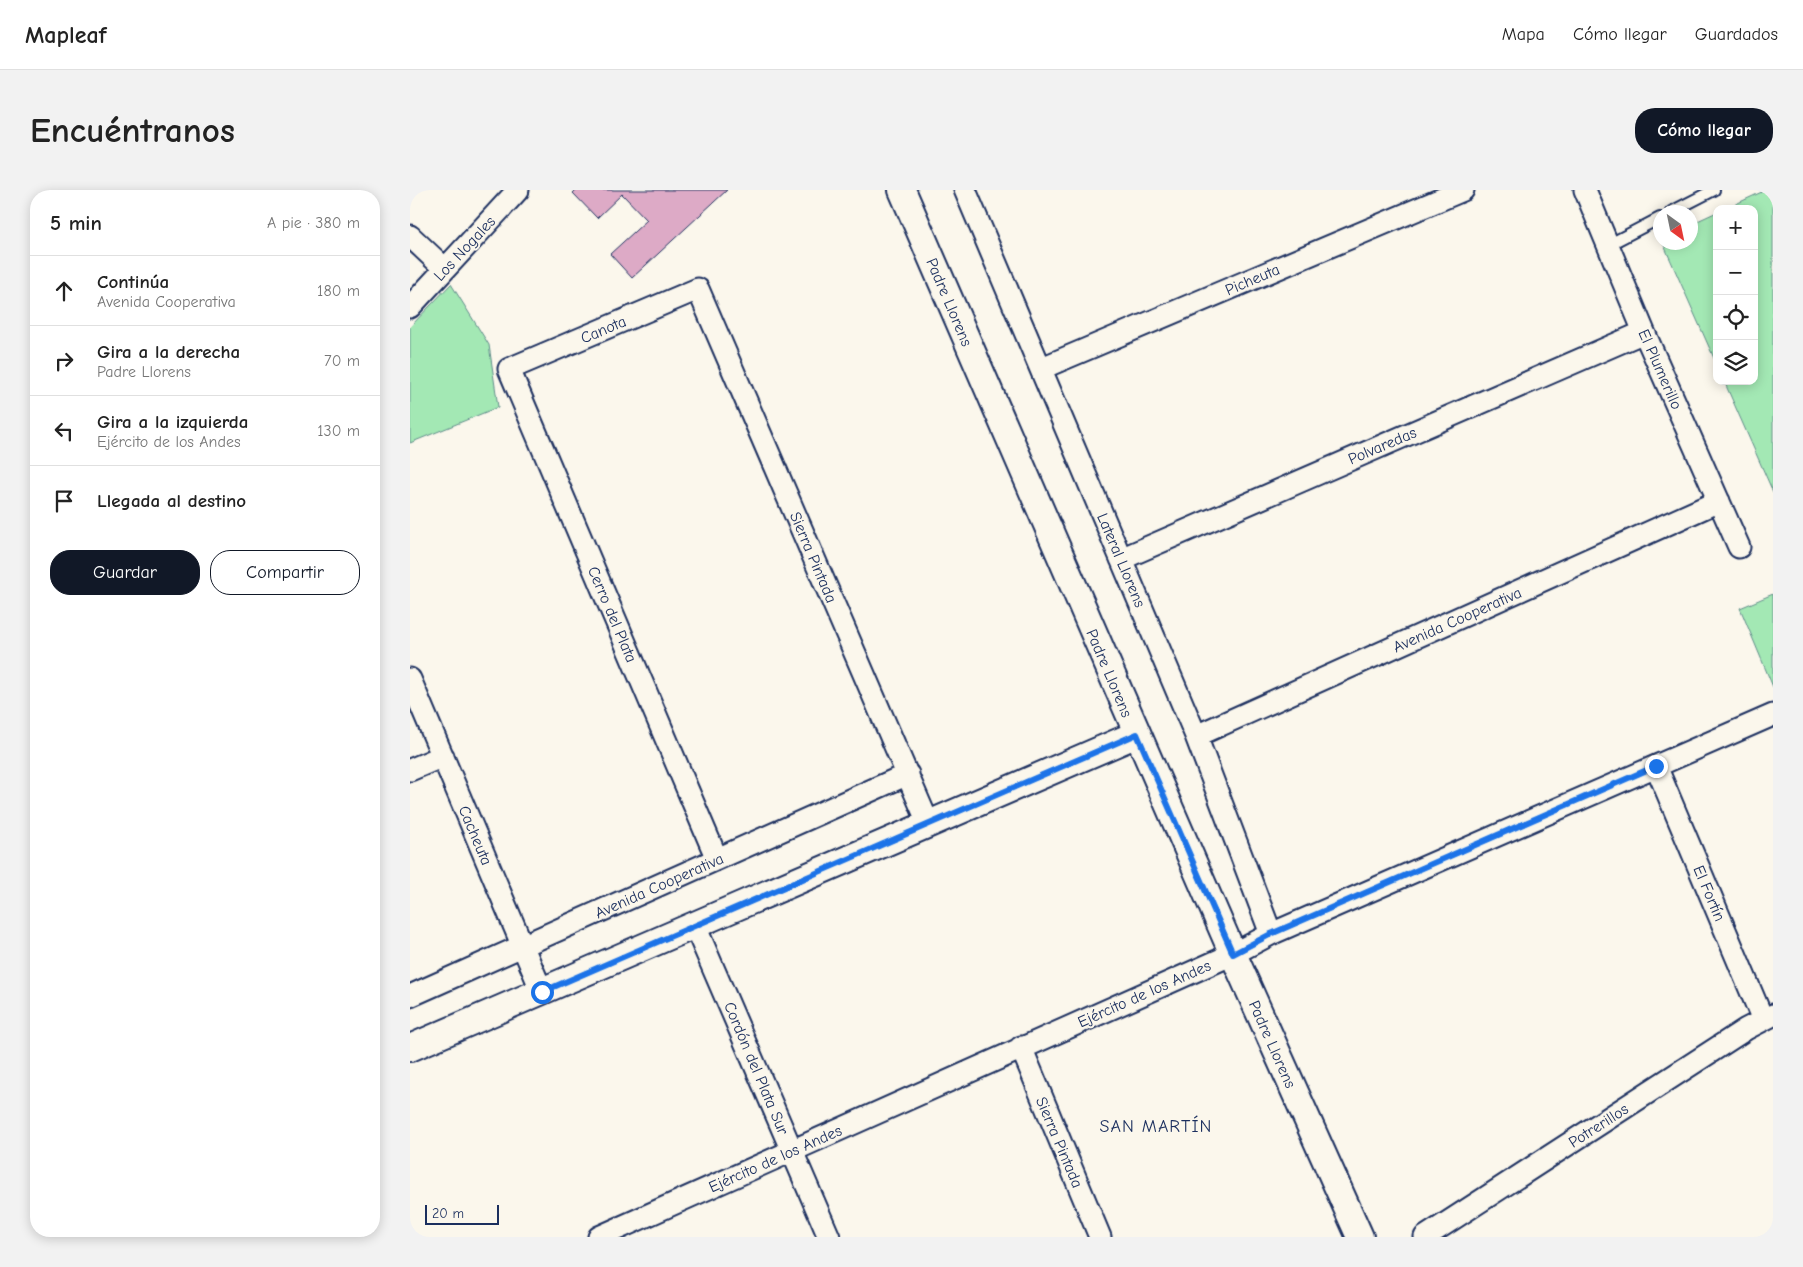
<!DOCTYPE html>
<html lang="es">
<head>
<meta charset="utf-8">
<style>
	:root { --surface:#fff; --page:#f2f2f2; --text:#222; --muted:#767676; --line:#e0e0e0; --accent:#111827 }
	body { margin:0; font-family:"Comic Neue",sans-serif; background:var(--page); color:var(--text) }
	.controls { position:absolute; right:15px; top:15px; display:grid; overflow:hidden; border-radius:10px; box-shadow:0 2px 12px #0003 }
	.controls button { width:45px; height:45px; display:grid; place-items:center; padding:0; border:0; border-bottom:1px solid var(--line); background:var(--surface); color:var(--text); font:25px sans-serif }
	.compass { position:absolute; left:1243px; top:15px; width:45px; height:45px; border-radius:50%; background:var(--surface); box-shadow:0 2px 12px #0003; rotate:147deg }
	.scale { position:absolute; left:15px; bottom:12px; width:74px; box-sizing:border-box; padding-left:5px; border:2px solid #1b2f5e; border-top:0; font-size:14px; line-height:18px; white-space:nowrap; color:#1b2f5e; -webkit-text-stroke:4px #fbf7ec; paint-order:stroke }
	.stop { position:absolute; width:15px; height:15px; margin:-11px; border:4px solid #1a73e8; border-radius:50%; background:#fff }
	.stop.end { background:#1a73e8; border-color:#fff; box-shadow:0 1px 5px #0008 }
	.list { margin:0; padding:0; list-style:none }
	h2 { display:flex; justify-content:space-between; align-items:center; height:65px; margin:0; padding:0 20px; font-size:21px }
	h2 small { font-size:16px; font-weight:400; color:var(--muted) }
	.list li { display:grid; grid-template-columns:32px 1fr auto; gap:15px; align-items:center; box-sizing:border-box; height:70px; padding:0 20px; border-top:1px solid var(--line) }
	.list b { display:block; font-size:19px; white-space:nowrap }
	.list p { margin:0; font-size:16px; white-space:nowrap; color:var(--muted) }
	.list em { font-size:16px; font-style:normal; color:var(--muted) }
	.actions { display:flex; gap:10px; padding:15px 20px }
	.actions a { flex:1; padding:11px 0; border:1px solid var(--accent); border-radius:20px; text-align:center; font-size:18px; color:var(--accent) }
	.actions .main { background:var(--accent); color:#fff }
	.icon { flex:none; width:28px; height:28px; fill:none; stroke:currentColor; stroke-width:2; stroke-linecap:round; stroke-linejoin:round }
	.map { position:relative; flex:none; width:1363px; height:1047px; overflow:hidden; border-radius:20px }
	header { display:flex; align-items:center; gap:30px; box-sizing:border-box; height:70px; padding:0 25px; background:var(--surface); border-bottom:1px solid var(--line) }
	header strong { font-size:24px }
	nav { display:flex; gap:28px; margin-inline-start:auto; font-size:18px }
	.intro { display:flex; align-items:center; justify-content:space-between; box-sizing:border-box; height:120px; padding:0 30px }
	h1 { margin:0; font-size:35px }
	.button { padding:12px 22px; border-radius:20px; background:var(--accent); color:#fff; font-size:18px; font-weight:700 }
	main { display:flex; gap:30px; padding:0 30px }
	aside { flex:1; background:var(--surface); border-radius:20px; box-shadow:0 2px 12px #0003 }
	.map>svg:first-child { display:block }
	.green { fill:#a3e8b4; stroke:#5f8c89 }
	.building { fill:#ddaac6; stroke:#1b2f5e }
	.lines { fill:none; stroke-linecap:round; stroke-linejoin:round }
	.service-casing { stroke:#1b2f5e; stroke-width:14 }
	.minor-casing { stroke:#1b2f5e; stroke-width:25 }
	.tertiary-casing { stroke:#1b2f5e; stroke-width:30 }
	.service { stroke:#fbf7ec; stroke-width:10 }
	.minor { stroke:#fbf7ec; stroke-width:21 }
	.tertiary { stroke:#fbf7ec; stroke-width:26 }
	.route { stroke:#1a73e8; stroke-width:6 }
	.labels { text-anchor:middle; stroke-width:4; stroke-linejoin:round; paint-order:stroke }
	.street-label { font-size:16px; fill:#1b2f5e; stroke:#fbf7ec }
	.neighbourhood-label { font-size:18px; letter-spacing:1px; fill:#1b2f5e; stroke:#fbf7ec }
</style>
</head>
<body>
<header>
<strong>Mapleaf</strong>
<nav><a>Mapa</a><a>Cómo llegar</a><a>Guardados</a></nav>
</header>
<div class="intro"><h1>Encuéntranos</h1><a class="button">Cómo llegar</a></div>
<main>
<aside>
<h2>5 min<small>A pie · 380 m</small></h2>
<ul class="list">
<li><svg class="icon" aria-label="ahead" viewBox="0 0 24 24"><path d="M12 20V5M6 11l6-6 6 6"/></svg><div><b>Continúa</b><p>Avenida Cooperativa</p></div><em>180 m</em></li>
<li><svg class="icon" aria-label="right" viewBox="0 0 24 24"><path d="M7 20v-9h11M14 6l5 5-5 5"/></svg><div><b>Gira a la derecha</b><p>Padre Llorens</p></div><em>70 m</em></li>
<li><svg class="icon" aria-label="left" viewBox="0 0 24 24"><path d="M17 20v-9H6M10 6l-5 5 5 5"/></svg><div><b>Gira a la izquierda</b><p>Ejército de los Andes</p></div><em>130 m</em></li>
<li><svg class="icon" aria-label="arrive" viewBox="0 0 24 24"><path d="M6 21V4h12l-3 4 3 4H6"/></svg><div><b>Llegada al destino</b></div></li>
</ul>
<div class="actions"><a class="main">Guardar</a><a>Compartir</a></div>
</aside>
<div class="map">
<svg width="1363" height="1047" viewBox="0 0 1363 1047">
	<rect width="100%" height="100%" fill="#fbf7ec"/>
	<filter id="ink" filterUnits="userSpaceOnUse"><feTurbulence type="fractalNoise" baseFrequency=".02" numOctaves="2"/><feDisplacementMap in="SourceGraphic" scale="10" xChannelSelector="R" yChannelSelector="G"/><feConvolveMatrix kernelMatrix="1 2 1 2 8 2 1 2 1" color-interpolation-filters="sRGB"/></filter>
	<g filter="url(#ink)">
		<path class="green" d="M 1356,0 L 1363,0 L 1363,302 L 1314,191 L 1344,191 L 1344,19 L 1315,19 Z
			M 1307,22 L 1307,175 L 1253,53 L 1280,52 L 1281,34 Z
			M 41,94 L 79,155 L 88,217 L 0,253 L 0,137 Z
			M 1363,404 L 1363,497 L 1330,418 Z"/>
		<path class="building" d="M 166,0 L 317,0 L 222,88 L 200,64 L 237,30 L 212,4 L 187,28 L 163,3 Z"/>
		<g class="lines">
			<g class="service-casing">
				<path id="service" d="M 1261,22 L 1304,0
					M 1198,55 L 1250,28"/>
			</g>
			<g class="minor-casing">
				<path id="minor" d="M 555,0 L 786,546 L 861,744
					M 1175,0 L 1234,142 L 1329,357
					M 0,46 L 35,79
					M 0,117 L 108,0
					M 632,178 L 1053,0
					M 711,369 L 1234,142
					M 0,489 L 132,802
					M 786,546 L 1309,311
					M 1246,576 L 1353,830
					M 0,580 L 33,566
					M 307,669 L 99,179 L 288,99 L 519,635
					M 285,736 L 419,1047
					M 0,806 L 498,584
					M 611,857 L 690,1047
					M 189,1047 L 823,764 L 861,744 L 1363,525
					M 1015,1047 L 1336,839 L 1363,825"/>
			</g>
			<g class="tertiary-casing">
				<path id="tertiary" d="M 492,0 L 823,764 L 950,1047
					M 0,858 L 727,544"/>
			</g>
			<use href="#service" class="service"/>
			<use href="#minor" class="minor"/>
			<use href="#tertiary" class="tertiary"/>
		</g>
	</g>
	<g class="lines" filter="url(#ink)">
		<path class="route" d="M 132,802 L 727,544 L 823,764 L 861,744 L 1246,576"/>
	</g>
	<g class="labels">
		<g class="street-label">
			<text transform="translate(54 58) rotate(-47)" y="6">Los Nogales</text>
			<text transform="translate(842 89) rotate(-23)" y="6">Picheuta</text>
			<text transform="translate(540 112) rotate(67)" y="6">Padre Llorens</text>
			<text transform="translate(193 139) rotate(-23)" y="6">Canota</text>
			<text transform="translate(1251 179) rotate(66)" y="6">El Plumerillo</text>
			<text transform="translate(972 255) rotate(-23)" y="6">Polvaredas</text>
			<text transform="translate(404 367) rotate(67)" y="6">Sierra Pintada</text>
			<text transform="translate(712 370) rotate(67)" y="6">Lateral Llorens</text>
			<text transform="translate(203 424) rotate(67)" y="6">Cerro del Plata</text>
			<text transform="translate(1047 429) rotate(-24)" y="6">Avenida Cooperativa</text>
			<text transform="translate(700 483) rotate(67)" y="6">Padre Llorens</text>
			<text transform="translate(66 645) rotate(67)" y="6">Cacheuta</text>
			<text transform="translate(249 695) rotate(-24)" y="6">Avenida Cooperativa</text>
			<text transform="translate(1300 703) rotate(67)" y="6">El Fortín</text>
			<text transform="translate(734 803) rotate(-24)" y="6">Ejército de los Andes</text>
			<text transform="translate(863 854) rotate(66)" y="6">Padre Llorens</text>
			<text transform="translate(347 878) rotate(67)" y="6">Cordón del Plata Sur</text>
			<text transform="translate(1188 935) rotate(-33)" y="6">Potrerillos</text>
			<text transform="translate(650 952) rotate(67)" y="6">Sierra Pintada</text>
			<text transform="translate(365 968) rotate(-24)" y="6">Ejército de los Andes</text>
		</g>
		<g class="neighbourhood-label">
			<text x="746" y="942">SAN MARTÍN</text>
		</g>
	</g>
</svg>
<div class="controls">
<button>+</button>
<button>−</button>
<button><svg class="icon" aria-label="locate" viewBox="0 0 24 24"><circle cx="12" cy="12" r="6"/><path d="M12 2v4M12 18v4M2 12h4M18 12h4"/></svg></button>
<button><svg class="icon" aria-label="layers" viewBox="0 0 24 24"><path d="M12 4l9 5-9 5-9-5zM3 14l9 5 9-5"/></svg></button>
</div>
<svg class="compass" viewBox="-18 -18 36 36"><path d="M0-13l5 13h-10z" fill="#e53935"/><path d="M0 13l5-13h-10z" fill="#767676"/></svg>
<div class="scale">20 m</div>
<div class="stop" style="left:132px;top:802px"></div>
<div class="stop end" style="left:1246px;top:576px"></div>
</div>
</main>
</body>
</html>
